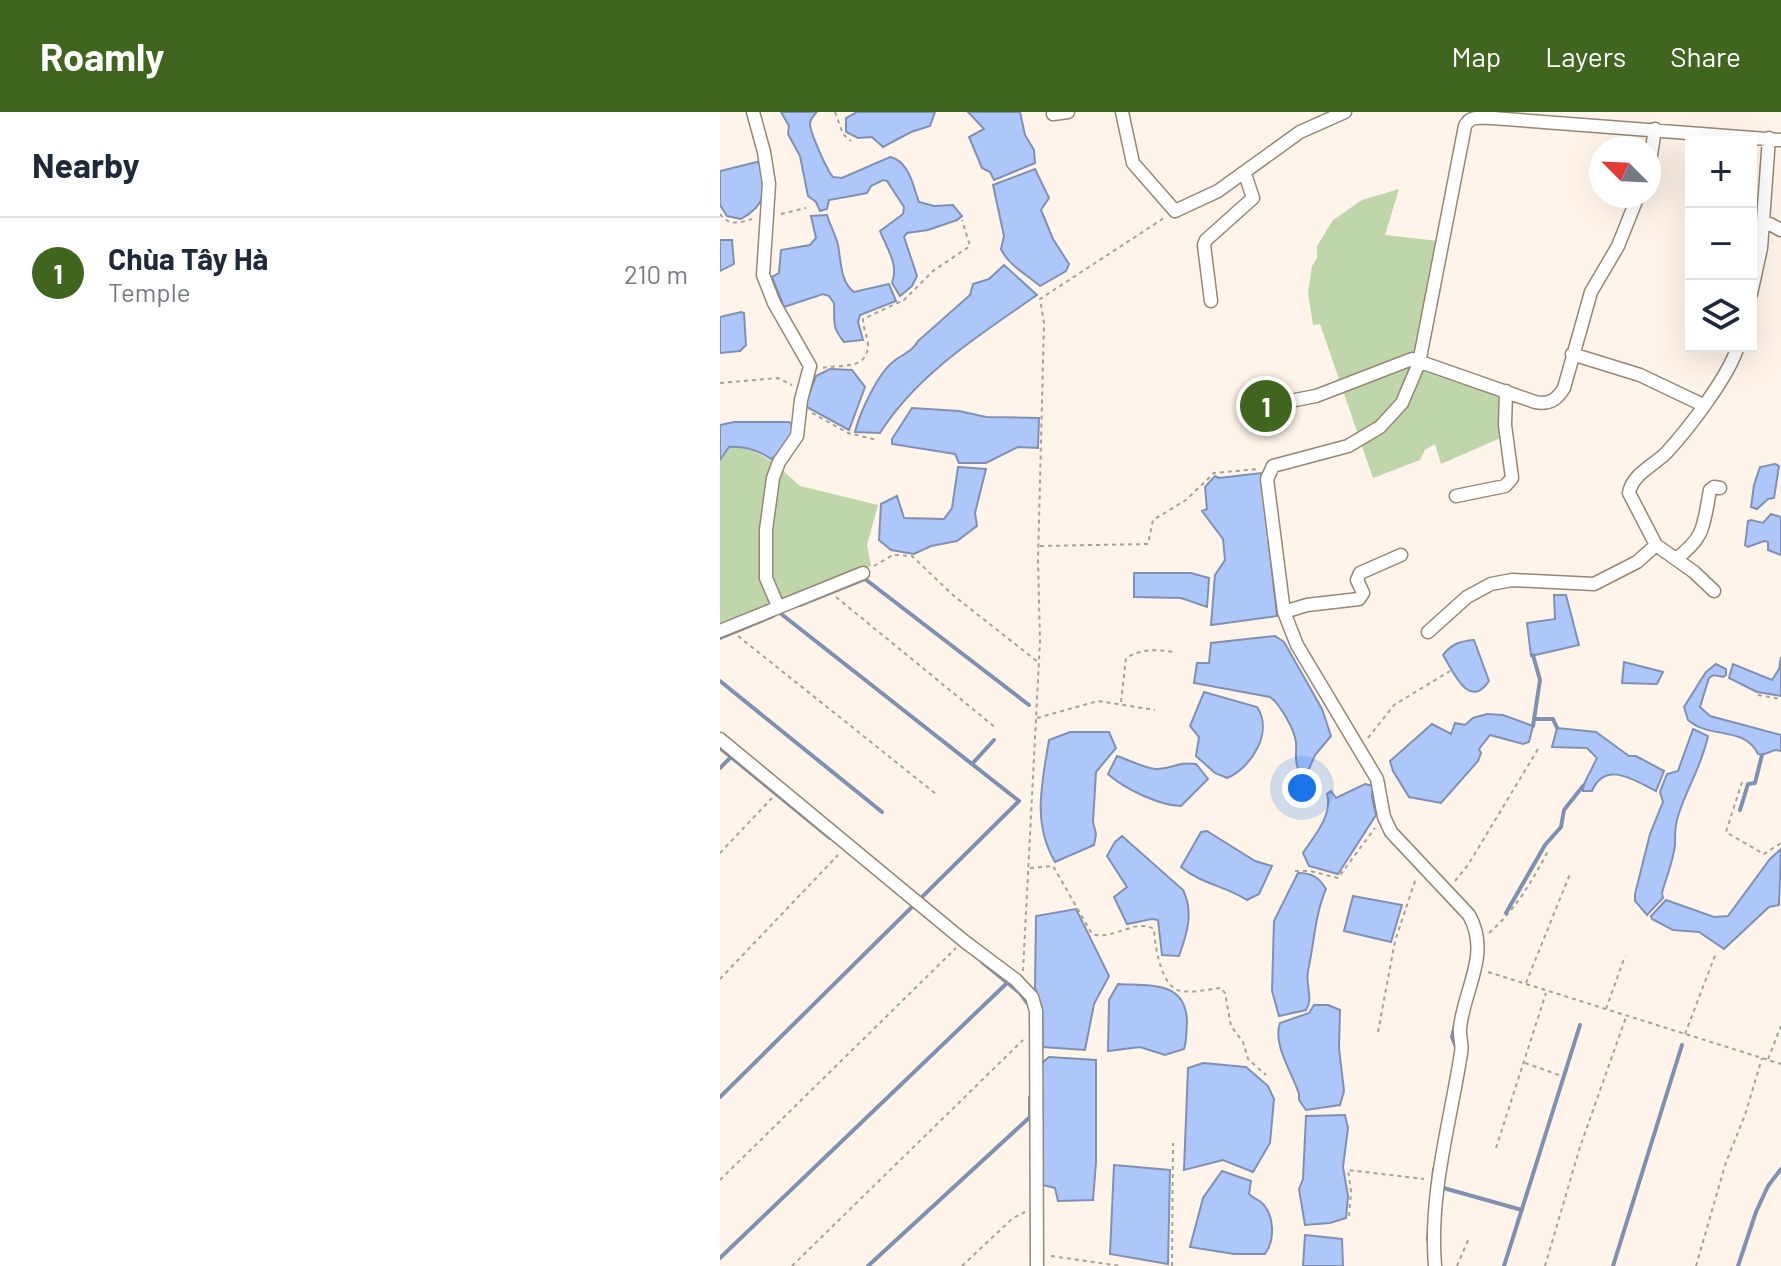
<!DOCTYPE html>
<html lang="en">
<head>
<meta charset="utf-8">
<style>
	:root { --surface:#fff; --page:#f2f2f3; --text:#1f2937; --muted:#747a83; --line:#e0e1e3; --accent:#40651e }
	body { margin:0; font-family:Barlow,sans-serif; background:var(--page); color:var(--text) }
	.controls { position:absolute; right:24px; top:24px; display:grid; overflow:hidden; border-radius:0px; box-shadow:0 8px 32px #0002 }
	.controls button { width:72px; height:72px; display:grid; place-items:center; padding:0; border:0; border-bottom:2px solid var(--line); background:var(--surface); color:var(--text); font:40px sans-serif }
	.compass { position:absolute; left:869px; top:24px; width:72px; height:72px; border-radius:50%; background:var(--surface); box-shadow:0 8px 32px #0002; rotate:294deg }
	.you { position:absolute; left:582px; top:676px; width:28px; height:28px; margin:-20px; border:6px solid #fff; border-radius:50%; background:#1a73e8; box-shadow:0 0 0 12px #1a73e833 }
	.badge { display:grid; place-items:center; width:52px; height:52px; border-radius:50%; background:var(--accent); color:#fff; font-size:26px; font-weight:700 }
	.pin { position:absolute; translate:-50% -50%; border:4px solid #fff; box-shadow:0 2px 8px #0006 }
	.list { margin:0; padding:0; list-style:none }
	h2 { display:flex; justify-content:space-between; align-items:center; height:104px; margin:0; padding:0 32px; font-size:34px }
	h2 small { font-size:26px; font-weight:400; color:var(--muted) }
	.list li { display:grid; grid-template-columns:52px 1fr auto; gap:24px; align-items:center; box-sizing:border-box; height:112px; padding:0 32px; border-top:2px solid var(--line) }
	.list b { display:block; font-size:30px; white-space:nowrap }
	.list p { margin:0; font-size:26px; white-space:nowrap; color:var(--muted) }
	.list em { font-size:26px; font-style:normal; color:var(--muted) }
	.icon { flex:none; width:44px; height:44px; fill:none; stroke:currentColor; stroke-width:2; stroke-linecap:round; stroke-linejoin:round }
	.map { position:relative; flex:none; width:1061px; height:1154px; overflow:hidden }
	header { display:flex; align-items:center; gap:48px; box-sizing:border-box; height:112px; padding:0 40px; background:var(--accent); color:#fff }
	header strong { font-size:38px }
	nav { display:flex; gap:44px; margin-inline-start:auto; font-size:28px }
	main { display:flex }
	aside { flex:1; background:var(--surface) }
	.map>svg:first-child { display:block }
	.green { fill:#bfd6ab }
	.water { fill:#aec7fb; stroke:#8090b2; stroke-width:2 }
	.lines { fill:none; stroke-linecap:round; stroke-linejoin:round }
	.stream { stroke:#8090b2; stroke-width:4 }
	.minor-casing { stroke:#968776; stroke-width:15 }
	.path { stroke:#a9a198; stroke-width:2; stroke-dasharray:4 4; stroke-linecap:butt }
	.minor { stroke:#fff; stroke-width:12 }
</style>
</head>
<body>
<header>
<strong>Roamly</strong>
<nav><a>Map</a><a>Layers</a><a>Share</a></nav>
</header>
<main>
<aside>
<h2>Nearby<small></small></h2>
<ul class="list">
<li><span class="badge">1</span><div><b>Chùa Tây Hà</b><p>Temple</p></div><em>210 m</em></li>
</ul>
</aside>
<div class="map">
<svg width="1061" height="1154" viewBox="0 0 1061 1154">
	<rect width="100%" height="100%" fill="#fef4e9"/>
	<path class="green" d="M 679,77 L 665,123 L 718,129 L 696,253 L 781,283 L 783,325 L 721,352 L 715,332 L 705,338 L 700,348 L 653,366 L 600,212 L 593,213 L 588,181 L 592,154 L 597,146 L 597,134 L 613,108 L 642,88 Z
		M 10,335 C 28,334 41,342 56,353 L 43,419 L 55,493 L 0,516 L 0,350 Z
		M 60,356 L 80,374 L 158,393 L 147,433 L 151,454 L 60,491 L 49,465 L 49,418 Z"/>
	<path class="water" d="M 61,0 L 97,0 C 93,5 91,5 90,11 C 89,19 108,60 113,65 L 122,66 L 170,45 C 189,49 193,74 199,90 L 214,94 L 233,93 L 242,104 L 237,108 L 208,118 L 187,121 L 184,125 L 197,164 L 192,174 L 180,184 L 172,171 C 179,152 167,137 160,119 L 183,102 L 184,95 L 167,69 L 163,68 L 151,74 L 147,81 L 109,88 L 107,97 L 100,99 L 96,90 L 88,84 L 80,44 L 68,22 L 69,14 Z
		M 137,0 L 215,0 L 210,14 L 191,20 L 163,35 L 152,25 L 138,26 L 126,20 L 126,6 Z
		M 248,0 L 300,0 L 305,23 L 314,38 L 315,51 L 274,68 L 270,60 L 262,56 L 249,25 L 264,17 Z
		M 41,49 C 45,78 49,91 21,107 L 7,104 L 0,93 L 0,59 Z
		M 315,57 L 329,86 L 321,98 L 333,127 L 349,152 L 346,159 L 320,174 C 305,161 289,154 281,137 L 284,124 L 273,73 Z
		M 107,103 C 109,111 117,126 118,133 C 121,148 120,170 134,180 L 169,172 L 176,189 L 140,203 L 138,210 L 143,228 L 124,230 C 111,214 115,210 114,191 L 109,184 L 103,182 L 64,195 L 52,165 L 59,161 L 61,138 L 90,133 L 96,126 L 91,104 Z
		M 0,128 L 12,128 L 14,152 L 0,159 Z
		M 284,153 L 317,183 C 261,222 197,262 160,321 L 135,320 C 140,300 158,261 174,249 C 183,242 193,239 198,229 L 250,183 L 253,172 L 269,167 Z
		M 21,200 L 24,201 L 26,233 L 20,239 L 0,241 L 0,205 Z
		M 110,257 L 132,258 L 145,275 L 129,318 L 85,294 L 96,264 Z
		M 192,296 L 239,299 L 266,305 L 319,306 L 318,336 L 298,335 L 266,351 L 239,351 L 235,342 L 172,332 L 172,327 Z
		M 14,310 L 69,310 L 74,314 C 70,328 64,340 51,347 C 38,338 25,334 9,335 L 0,348 L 0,313 Z
		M 1055,352 L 1059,354 L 1054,386 L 1048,387 L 1037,397 L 1031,395 L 1034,373 L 1040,355 Z
		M 238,355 L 266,357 L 255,401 L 257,414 L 237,429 L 211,434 L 194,442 L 171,438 L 159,428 L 161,392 L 177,384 L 184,406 L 224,407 L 232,396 Z
		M 541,361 L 557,504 L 491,513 L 495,463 L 505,448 L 503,427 L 482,399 L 487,397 L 485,375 L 495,364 L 499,366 Z
		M 1051,402 L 1061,405 L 1061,443 L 1048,438 L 1048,430 L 1044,429 L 1028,435 L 1025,433 L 1028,409 L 1031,408 L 1043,411 Z
		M 414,461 L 471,461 L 489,466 L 487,495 L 461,486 L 414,485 Z
		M 834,483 L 846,483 L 859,533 L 811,544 L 807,511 L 835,507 Z
		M 555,524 L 564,530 L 602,597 L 611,624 L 595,643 L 589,657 L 578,657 C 574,645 577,643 576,631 C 575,618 560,592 550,585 L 474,571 L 477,551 L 489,551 L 491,531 Z
		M 754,528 L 769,569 C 749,599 733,559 723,543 C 731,532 741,529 754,528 Z
		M 1061,545 L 1061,584 L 1037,580 L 1009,566 L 1013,552 L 1052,568 L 1059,557 Z
		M 904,550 L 943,560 L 937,572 L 902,571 Z
		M 996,552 L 1006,557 L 1006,563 L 1003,565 L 994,563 L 989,566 L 980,595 L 990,604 L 1061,623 L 1061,639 L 1055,638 L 1042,643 L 1038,642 C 1025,614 989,627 968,608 L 964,595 L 986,560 Z
		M 484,580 L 537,595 C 554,620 531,656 507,666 L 495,661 L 476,644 L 479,625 L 470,614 Z
		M 767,602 L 783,603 L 813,614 L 809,630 L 803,632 L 770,623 L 759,637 L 761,641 L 758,649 L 721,691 L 689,685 L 673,659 L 670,649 L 712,612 L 731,622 L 735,611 L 745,613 L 753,606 Z
		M 837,616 L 876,620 L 909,644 L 916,644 L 944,659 L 936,679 C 914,668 885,648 872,679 L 863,679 L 863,674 L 877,646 L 867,636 L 832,635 Z
		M 973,617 L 988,624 C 982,653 968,674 959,701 C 955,712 955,721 955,732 C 954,747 946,766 942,781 L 943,786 L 927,803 L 915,789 L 915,782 L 930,722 L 943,690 L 940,680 L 947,662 L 958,659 Z
		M 350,620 L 389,620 L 396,636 L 376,660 L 373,710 L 376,722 L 374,733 L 335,750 C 312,711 322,671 329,628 Z
		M 397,644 C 409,648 424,656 436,657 C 452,658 456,649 476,652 L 488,667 L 461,694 C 440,694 403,676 388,662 Z
		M 645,672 L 653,674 L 652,685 L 656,703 L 618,762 L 589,754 L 583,741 C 594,724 613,703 607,682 L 611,679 L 616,686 Z
		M 487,719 L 535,749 L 552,754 L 539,782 L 527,788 C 506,774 481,772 461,755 L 481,720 Z
		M 402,724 L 463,778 C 474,800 467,822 459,844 L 442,843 L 438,808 L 432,807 L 407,812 L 394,785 L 407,775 L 387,744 L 395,730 Z
		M 1061,737 L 1059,793 L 1049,795 L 1004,837 L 979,820 L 953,818 L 932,807 L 931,804 L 946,788 L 994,805 L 1008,804 L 1050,747 Z
		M 578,761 C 592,761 599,765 606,777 C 595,802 594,832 588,859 C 585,873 594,886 586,898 L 559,904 L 552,879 L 554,809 Z
		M 633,784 L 682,793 L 671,830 L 624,819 Z
		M 356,797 L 389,864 L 374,892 L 365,938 L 323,935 L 322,895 L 315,876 L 316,804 Z
		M 398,872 C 429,874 467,868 467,911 C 466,920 467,928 464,937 L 445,943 L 420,935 L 388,939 L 389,888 Z
		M 594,893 L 608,893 L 620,898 L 619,936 L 624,979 L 620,993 L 586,998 L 579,988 L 579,982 C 573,962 552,932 560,911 L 589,901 Z
		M 329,945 L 376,948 L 376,1050 L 373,1088 L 338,1089 L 335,1076 L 323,1073 L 322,951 Z
		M 483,951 L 526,955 L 548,974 L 554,987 L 550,1031 L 533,1060 L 503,1048 L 464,1058 L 468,956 Z
		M 625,1003 L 628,1016 L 623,1055 L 628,1084 L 626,1106 L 610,1111 L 585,1113 L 579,1077 L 583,1067 L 586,1004 Z
		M 394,1053 L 450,1058 L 448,1152 L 390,1142 Z
		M 502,1059 L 531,1069 L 529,1082 C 533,1086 537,1087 541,1090 C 555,1103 555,1128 545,1142 L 514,1142 L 470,1135 L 483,1086 Z
		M 585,1123 L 622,1127 L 623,1154 L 583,1154 Z"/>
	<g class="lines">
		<path class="stream" d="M 80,493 L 145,467 L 309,593
			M 0,526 L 53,504
			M 0,569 L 162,700
			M 815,607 L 833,607 L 837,616
			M 813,614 L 820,568 L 813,543
			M 0,636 L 110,726
			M 252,652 L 274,628
			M 0,656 L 11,645
			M 1020,698 L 1028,672 L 1035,671 L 1042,643
			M 786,801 L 825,733 L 841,715 L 844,698 L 863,674
			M 262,850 L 300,881 L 308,892
			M 735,913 L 732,925 L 736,935
			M 0,985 L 299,689 L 60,501
			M 720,1075 L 802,1098
			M 708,1128 L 714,1057
			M 0,1146 L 287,871
			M 148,1154 L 310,1005 L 310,985
			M 784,1154 L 860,913
			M 893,1154 L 962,933
			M 1018,1154 L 1036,1100 L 1048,1074 L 1061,1057"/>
		<g class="minor-casing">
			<path id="minor" d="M 33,0 L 44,40 L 49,72 L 43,163 L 54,191 L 90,254 L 81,288 L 77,324 L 59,350 L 53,366 L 46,418 L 46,466 L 58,494
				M 402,0 L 413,51 L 455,99 L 498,79 L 580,20 L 625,0
				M 771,0 L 772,6 L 1061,28
				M 333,2 L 348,0
				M 929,56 L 935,17
				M 1044,109 L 1061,118
				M 1031,182 L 1041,136 L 1049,26
				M 491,189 L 484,133 L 486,128 L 533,86 L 525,62
				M 852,242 L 920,263 L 983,293
				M 554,292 L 596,284 L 692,247 L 815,290 C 829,293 837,288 844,276 L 871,180 L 898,134 L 918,84
				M 736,384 L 785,374 L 792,366 L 785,313 L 786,279
				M 956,447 C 986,424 983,414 990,378 L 994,375 L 1000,376
				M 994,479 L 974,460 L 936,433 L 909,381 C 912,362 935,353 947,340 C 969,316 1009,264 1018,234
				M 564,500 L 587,493 L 639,487 L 643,481 L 637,468 L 640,461 L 681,443
				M 0,519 L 143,461
				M 708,520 L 747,485 L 771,472 L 792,468 L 874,472 L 917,450 L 936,433
				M 0,627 L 244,829 L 296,868 L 312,885 L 316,899 L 317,1154
				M 715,1154 C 709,1081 730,1012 741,941 C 743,932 739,925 740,916 C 744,877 771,842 749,803 L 671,720 L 664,705 L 657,667 L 577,533 L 564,500 L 547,367 L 553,354 L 628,334 L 660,315 L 682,291 L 699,251 L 745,14 C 750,3 761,6 772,6"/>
		</g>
		<path class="path" d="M 115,0 L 123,22 L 131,29
			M 0,102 C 8,114 20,111 32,107
			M 61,102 L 86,96
			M 103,256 C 120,252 148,259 148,232 C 147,223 143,216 143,207 L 184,188 L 213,159 L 250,134 L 242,108
			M 0,271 L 58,266 L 72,273
			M 92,301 L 128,321 L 157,328
			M 320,434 L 428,432 L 433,408 L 466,388 L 494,361 L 538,357
			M 154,454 L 173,443 L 192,444 L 234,484 L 318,550
			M 116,485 L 276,616
			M 18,524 L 216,682
			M 1038,583 L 1061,587
			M 401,590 L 406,546 C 421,537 436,537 453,540
			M 317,606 L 378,589 L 435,598
			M 648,626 L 674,593 L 730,559
			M 1022,670 L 1006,720 L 1044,742 L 1061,731
			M 0,741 L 52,686
			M 310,756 L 333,754 L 372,822 C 393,829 415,806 434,817 C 435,834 441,876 461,879 C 474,881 489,877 501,876 L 505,881 L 511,914 L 523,930 L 528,947 L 546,963
			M 575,759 L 590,759 L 618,766 L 655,716
			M 735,769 L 748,753 L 818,637
			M 769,821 C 796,797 811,771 828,739
			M 303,859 L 320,529 L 318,448 L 324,211 L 320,187 L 444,106
			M 768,860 L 1061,952
			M 0,867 L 118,743
			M 806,871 L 850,762
			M 886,897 L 905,844
			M 658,920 L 675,829 L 696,766
			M 965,922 L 996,841
			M 1048,947 L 1061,914
			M 805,951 L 839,963
			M 776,1036 L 826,881
			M 0,1068 L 236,836
			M 629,1104 L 631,1080 L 628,1058 L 704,1067
			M 331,1144 L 401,1154
			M 72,1154 L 303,928
			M 242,1154 L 293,1106 L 305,1100
			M 452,1154 L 453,1031
			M 737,1154 L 749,1126
			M 825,1154 L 860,1035 L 906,905
			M 976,1154 L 1006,1050 L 1025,1003 L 1042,946"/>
		<use href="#minor" class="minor"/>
	</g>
</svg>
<div class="controls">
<button>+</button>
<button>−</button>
<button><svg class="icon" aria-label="layers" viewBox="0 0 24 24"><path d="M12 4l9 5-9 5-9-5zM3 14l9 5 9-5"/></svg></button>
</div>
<svg class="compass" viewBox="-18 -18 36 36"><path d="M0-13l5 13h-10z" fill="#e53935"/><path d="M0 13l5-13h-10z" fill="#747a83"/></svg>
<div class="you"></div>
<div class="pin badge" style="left:546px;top:294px">1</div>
</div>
</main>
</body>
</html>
